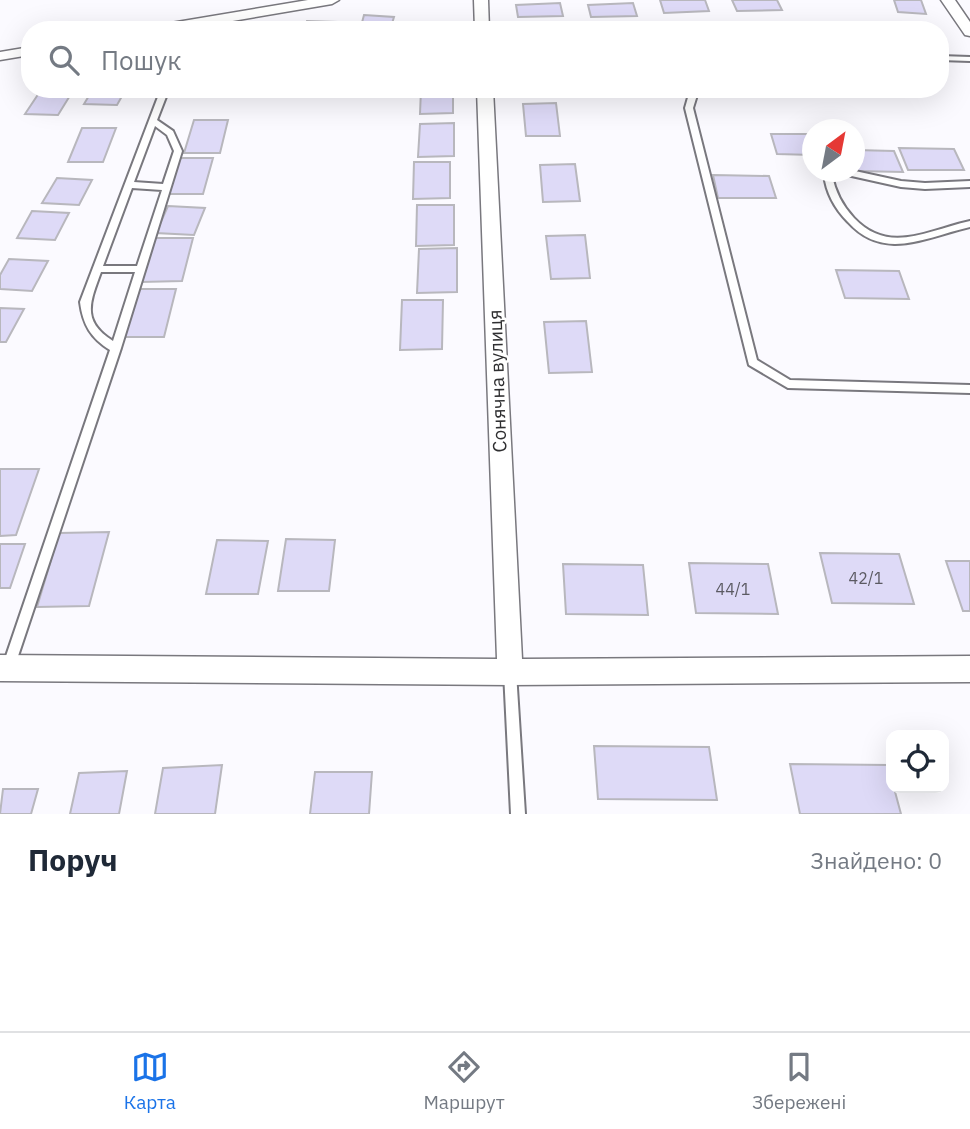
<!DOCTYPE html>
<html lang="uk">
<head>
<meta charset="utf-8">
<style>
	:root { --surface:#fff; --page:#f6f6f7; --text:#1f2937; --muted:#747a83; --line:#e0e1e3; --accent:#1a73e8 }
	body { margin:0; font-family:"IBM Plex Sans",sans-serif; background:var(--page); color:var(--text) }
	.controls { position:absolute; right:21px; bottom:21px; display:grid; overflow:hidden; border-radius:14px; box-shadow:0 7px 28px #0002 }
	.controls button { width:63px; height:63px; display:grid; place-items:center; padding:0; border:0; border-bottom:2px solid var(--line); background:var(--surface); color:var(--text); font:35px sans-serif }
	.compass { position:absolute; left:802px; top:119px; width:63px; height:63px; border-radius:50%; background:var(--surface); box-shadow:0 7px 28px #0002; rotate:32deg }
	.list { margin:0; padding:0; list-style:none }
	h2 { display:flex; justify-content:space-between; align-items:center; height:91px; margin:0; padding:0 28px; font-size:30px }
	h2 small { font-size:23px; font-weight:400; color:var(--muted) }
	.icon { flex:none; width:38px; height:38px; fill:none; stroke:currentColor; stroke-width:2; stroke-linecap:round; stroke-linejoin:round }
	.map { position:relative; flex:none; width:970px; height:814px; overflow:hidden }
	.search { position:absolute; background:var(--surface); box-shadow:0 7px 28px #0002; left:21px; right:21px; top:21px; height:77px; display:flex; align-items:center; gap:18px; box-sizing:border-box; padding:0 24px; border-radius:28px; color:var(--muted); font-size:26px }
	.sheet { height:217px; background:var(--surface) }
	nav { display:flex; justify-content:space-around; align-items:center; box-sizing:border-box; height:98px; border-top:2px solid var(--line); background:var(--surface); font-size:19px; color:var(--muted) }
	nav a { display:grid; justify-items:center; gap:4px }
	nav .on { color:var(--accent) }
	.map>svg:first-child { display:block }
	.building { fill:#dedaf7; stroke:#b8b7bd; stroke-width:2 }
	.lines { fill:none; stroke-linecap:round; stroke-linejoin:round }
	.service-casing { stroke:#79787e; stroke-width:4 }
	.minor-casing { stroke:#79787e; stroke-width:3 }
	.service { fill:#fff; fill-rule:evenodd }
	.minor { fill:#fff; fill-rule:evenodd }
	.labels { text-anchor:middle; stroke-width:5; stroke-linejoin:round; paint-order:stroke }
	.number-label { font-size:16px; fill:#5b5a62 }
	.street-label { font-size:19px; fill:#2f2f31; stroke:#fff }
</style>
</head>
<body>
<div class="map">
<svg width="970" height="814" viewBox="0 0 970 814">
	<rect width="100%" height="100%" fill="#fbfaff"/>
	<path class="building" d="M 660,0 L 705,0 L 709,11 L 664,13 Z
		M 732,0 L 777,0 L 782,10 L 737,11 Z
		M 894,0 L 921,0 L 926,14 L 898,12 Z
		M 560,3 L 563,16 L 518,17 L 516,5 Z
		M 633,3 L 637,16 L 591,17 L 588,5 Z
		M 364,15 L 394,17 L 390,30 L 360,30 Z
		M 307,21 L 337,22 L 335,30 L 305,30 Z
		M 93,89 L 126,89 L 117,105 L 84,104 Z
		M 421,89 L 453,89 L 453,113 L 420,114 Z
		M 39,93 L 71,94 L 58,115 L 25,114 Z
		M 556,103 L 560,136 L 526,136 L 523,104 Z
		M 194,120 L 228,120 L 220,153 L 184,153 Z
		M 454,123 L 454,156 L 418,157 L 420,124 Z
		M 82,128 L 116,128 L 103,162 L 68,162 Z
		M 771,134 L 813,134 L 813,155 L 777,154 Z
		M 899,148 L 954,149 L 964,170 L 908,170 Z
		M 855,150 L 894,151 L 903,172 L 855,171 Z
		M 177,158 L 213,158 L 203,194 L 166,194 Z
		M 414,162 L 450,162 L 450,198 L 413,199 Z
		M 575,164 L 580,201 L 543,202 L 540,165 Z
		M 713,175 L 769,176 L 776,198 L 718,198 Z
		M 57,178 L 92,180 L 79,205 L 42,203 Z
		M 417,205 L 454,205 L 454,245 L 416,246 Z
		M 168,206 L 205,208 L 194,235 L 156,233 Z
		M 32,211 L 69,213 L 55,240 L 17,238 Z
		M 585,235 L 590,278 L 551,279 L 546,236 Z
		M 155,238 L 193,238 L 182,281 L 141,282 Z
		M 457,248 L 457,292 L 417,293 L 419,249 Z
		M 9,259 L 48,261 L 32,291 L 0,289 L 0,275 Z
		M 836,270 L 899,271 L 909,299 L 845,298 Z
		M 136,289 L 176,289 L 164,337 L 121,337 Z
		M 402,300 L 443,300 L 442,349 L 400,350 Z
		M 0,308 L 24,309 L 6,342 L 0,342 Z
		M 586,321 L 592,372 L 549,373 L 544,322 Z
		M 0,469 L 39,469 L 16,535 L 0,536 Z
		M 109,532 L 89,606 L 37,607 L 59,533 Z
		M 286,539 L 335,540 L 329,591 L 278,591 Z
		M 217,540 L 268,541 L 258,594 L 206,594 Z
		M 0,544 L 25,544 L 10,588 L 0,588 Z
		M 820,553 L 899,554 L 914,604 L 832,603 Z
		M 946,561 L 970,561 L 970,611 L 963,611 Z
		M 689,563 L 768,564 L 778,614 L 696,613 Z
		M 563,564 L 643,565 L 648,615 L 566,614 Z
		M 594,746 L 709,747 L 717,800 L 598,799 Z
		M 790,764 L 889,765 L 891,788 L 894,788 L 901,814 L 800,814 Z
		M 222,765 L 215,814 L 155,814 L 163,768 Z
		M 127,771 L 119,814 L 70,814 L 79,773 Z
		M 315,772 L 372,772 L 369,814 L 310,814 Z
		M 3,789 L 38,789 L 31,814 L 0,814 Z"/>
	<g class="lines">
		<g class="service-casing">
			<path id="service" d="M 940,56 L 970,57 L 970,61 L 940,60 Z
				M 161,89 L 169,89 L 157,120 L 173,131 L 182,151 L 121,348 L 14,668 L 13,673 L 8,674 L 3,673 L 2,668 L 110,350 C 91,338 83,325 80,302 ZM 155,126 L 167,135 L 174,151 L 163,184 L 134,182 ZM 132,188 L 162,190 L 137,266 L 103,266 ZM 101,272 L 135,272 L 113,341 C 81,321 90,302 101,272 Z
				M 695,89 L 704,89 L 697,95 L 693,108 L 757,360 L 790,380 L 970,385 L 970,393 L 788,388 L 749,365 L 685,108 L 689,94 Z
				M 855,171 L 901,181 L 925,183 L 970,181 L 970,187 L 925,189 L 901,187 L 847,175 L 843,172 Z
				M 826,172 L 834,172 L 832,175 C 835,191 842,205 854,218 C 889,255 928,230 970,221 L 970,227 C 926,237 884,262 848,222 C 835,209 826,193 824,174 Z
				M 510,666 L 515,667 L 516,672 L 525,814 L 511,814 L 504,672 L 505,667 Z"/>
		</g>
		<g class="minor-casing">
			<path id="minor" d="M 308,0 L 339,0 L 332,4 L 180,30 L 146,30 L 153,26 Z
				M 474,0 L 488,0 L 489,30 L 475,30 Z
				M 941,0 L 955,0 L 970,22 L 970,36 L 965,35 Z
				M 30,47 L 30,55 L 0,60 L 0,52 Z
				M 477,89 L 493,89 L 522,659 L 970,656 L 970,682 L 510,685 L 0,681 L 0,655 L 497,659 Z"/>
		</g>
		<use href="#service" class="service"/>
		<use href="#minor" class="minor"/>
	</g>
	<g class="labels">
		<g class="number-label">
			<text x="866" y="584">42/1</text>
			<text x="733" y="595">44/1</text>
		</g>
		<g class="street-label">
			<text transform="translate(497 381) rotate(-92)" y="7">Сонячна вулиця</text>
		</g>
	</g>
</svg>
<div class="controls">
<button><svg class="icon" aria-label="locate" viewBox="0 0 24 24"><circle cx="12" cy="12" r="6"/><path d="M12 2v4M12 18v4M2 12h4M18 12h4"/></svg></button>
</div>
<svg class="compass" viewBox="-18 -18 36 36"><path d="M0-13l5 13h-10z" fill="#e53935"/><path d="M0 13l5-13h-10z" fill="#747a83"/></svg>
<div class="search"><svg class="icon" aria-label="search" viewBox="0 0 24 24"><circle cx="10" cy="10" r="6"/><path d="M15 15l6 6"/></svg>Пошук</div>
</div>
<section class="sheet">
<h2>Поруч<small>Знайдено: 0</small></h2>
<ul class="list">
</ul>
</section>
<nav>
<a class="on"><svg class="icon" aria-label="map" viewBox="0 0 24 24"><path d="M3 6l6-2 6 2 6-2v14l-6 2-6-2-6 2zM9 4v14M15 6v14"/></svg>Карта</a>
<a><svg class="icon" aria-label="directions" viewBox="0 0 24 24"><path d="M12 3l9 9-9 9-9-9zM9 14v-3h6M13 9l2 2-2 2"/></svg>Маршрут</a>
<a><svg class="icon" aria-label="saved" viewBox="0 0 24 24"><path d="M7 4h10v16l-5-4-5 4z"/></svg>Збережені</a>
</nav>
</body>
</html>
